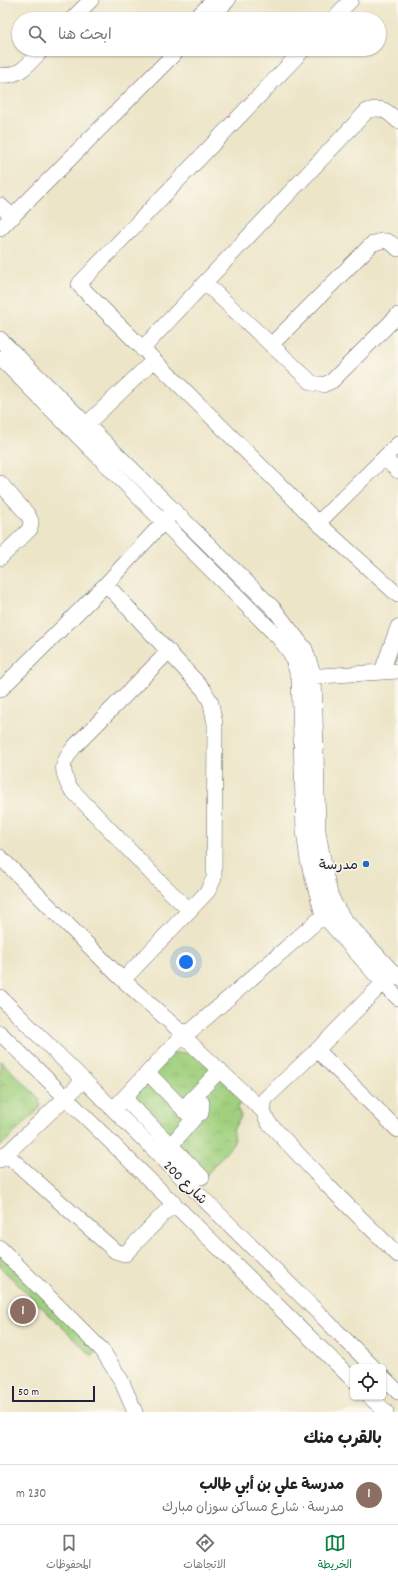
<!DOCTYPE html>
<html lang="ar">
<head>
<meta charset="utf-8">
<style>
	:root { --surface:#fff; --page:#f2f2f2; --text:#202124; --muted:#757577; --line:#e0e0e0; --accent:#0b8043 }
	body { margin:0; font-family:Dekko,"Playpen Sans Arabic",sans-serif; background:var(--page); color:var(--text); direction:rtl }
	.controls { position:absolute; right:12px; bottom:12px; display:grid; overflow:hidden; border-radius:6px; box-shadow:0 1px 3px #0004 }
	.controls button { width:36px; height:36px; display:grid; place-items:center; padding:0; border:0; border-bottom:1px solid var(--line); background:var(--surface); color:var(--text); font:20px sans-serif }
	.scale { position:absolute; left:12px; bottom:10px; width:83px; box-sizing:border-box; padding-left:4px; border:2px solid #22223b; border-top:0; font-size:11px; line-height:14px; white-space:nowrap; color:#22223b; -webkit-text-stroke:3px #fbf7ec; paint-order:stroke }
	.you { position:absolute; left:186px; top:962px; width:14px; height:14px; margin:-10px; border:3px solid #fff; border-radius:50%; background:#1a73e8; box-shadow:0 0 0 6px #1a73e833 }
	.badge { display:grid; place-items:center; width:26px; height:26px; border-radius:50%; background:var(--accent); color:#fff; font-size:13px; font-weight:700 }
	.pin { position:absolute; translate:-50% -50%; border:2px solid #fff; box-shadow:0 1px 4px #0006 }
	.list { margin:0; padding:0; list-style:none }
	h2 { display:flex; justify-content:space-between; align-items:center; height:52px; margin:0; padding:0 16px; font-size:17px }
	h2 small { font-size:13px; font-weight:400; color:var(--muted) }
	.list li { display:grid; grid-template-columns:26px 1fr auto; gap:12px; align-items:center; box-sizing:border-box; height:60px; padding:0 16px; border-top:1px solid var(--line) }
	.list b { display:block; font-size:15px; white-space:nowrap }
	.list p { margin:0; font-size:13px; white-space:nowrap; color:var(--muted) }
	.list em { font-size:13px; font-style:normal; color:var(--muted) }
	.icon { flex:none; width:22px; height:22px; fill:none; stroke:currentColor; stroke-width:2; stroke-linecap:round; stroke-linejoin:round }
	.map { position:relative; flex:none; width:398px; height:1412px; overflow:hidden; direction:ltr }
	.search { position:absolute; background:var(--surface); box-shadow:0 1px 3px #0004; left:12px; right:12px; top:12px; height:44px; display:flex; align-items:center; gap:10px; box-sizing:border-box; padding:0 14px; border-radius:22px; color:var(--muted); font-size:15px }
	.sheet { height:112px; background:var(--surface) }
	nav { display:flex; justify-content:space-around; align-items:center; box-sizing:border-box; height:56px; border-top:1px solid var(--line); background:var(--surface); font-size:11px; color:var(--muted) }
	nav a { display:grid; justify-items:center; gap:2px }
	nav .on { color:var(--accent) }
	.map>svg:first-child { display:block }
	.park { fill:url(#park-crowns); stroke:#61795c }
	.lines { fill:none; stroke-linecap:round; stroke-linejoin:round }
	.minor-casing { stroke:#69666c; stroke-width:16 }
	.minor { stroke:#fff; stroke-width:15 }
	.poi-dot { fill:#1f6fb2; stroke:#fbf7ec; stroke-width:1.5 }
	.labels { text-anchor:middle; stroke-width:3; stroke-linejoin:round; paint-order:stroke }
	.poi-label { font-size:14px; fill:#22223b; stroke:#fbf7ec; text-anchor:end }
	.street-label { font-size:14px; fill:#22223b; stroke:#fbf7ec }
</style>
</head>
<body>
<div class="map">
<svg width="398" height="1412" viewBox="0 0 398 1412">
	<defs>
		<pattern id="park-crowns" width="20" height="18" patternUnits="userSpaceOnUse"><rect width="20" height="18" fill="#a0d07e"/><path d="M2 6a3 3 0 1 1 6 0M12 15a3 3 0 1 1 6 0" fill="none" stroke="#8ab26e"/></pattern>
	</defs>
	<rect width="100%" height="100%" fill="#fbf7ec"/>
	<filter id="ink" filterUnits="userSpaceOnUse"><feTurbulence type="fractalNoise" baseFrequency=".025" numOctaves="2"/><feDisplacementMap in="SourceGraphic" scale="8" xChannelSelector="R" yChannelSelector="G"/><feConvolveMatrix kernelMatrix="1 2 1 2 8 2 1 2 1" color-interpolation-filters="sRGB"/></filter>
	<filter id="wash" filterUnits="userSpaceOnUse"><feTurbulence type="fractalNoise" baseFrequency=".012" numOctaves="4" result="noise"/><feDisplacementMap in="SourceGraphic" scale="16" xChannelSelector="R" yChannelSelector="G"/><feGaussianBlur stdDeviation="0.9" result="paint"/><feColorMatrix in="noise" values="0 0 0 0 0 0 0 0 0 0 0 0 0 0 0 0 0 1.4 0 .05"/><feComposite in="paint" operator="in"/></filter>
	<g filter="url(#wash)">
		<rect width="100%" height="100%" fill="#ece5c7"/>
		<path class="park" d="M 195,1048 L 243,1099 L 237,1108 L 241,1116 L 233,1130 L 234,1143 L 201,1181 L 120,1103 L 169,1053 L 183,1053 Z
			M 0,1060 L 39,1098 L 40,1108 L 0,1147 Z
			M 0,1252 L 99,1349 L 92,1356 L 0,1267 Z"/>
	</g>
	<g filter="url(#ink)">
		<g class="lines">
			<g class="minor-casing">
				<path id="minor" d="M 72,19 L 91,0
					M 195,19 L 213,1
					M 209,19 L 228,0
					M 333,19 L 351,0
					M 304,49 L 80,283 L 79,285 L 318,523 L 398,595
					M 0,75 C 20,78 30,62 43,49
					M 0,205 L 13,217
					M 0,229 L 179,49
					M 205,283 L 312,383 L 323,385 L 332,381 L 398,315
					M 0,339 L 274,609 L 305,649 L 314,676 L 318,831 L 326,877 L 330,894 L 335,905 L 343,918 L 398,978
					M 271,345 L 372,244 C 384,239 388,239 398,249
					M 142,349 L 367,111 C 382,106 387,111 398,121
					M 0,358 L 278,637 L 291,654 L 299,678 L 304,831 L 308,861 L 323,915 L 383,983 L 398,998
					M 87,424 L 154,360
					M 384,458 L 398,471
					M 0,483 L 28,515 L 31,521 L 30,529 L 0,558
					M 318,523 L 398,444
					M 106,584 L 204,690 L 211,703 L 215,724 L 214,878 L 208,891 L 123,980
					M 169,651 L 74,747 C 61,764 61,767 69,787 L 156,878 L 189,910
					M 382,671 L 398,627
					M 305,677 L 398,671
					M 0,690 L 106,584 L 170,515
					M 0,857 L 123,980 L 180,1031 L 186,1032 L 192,1030 L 331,909
					M 389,977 L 317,1050 L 265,1099 L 263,1111 L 268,1122 L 328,1186 L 398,1255
					M 0,997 L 373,1367
					M 0,1033 L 353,1380
					M 183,1036 L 263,1111
					M 317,1050 L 398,1130
					M 148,1073 L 187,1113 L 193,1116 L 201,1113 L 202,1103 L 199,1100 L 190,1101 L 187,1104 L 187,1113
					M 124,1098 L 202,1177
					M 190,1101 L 220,1070
					M 118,1104 L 186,1032
					M 171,1145 L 197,1115
					M 6,1154 L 115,1251 L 125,1254 L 174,1203
					M 0,1160 L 84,1080
					M 0,1248 L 102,1350 L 121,1380 L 135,1412
					M 383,1377 L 398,1392
					M 370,1397 L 386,1412"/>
			</g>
			<use href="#minor" class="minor"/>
		</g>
	</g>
	<circle class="poi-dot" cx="366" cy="864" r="4"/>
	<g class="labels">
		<g class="poi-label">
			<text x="358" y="869">مدرسة</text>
		</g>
		<g class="street-label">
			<text transform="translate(186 1182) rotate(45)" y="5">شارع 200</text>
		</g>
	</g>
</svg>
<div class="controls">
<button><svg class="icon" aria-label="locate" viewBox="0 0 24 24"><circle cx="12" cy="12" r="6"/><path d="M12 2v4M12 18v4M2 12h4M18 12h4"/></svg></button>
</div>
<div class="scale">50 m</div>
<div class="you"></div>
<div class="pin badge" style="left:23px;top:1311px;background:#8d6e63">1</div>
<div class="search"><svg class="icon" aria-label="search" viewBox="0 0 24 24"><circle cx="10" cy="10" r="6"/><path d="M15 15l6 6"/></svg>ابحث هنا</div>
</div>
<section class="sheet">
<h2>بالقرب منك<small></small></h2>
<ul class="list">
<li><span class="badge" style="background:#8d6e63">1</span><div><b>مدرسة علي بن أبي طالب</b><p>مدرسة · شارع مساكن سوزان مبارك</p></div><em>230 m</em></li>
</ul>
</section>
<nav>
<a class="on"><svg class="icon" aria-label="map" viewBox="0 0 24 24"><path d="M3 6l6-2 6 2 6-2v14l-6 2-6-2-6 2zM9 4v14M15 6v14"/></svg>الخريطة</a>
<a><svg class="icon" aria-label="directions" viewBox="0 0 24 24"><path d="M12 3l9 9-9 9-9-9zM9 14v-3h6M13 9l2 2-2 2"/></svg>الاتجاهات</a>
<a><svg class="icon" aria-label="saved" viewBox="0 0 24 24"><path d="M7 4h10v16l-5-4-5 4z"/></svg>المحفوظات</a>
</nav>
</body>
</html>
